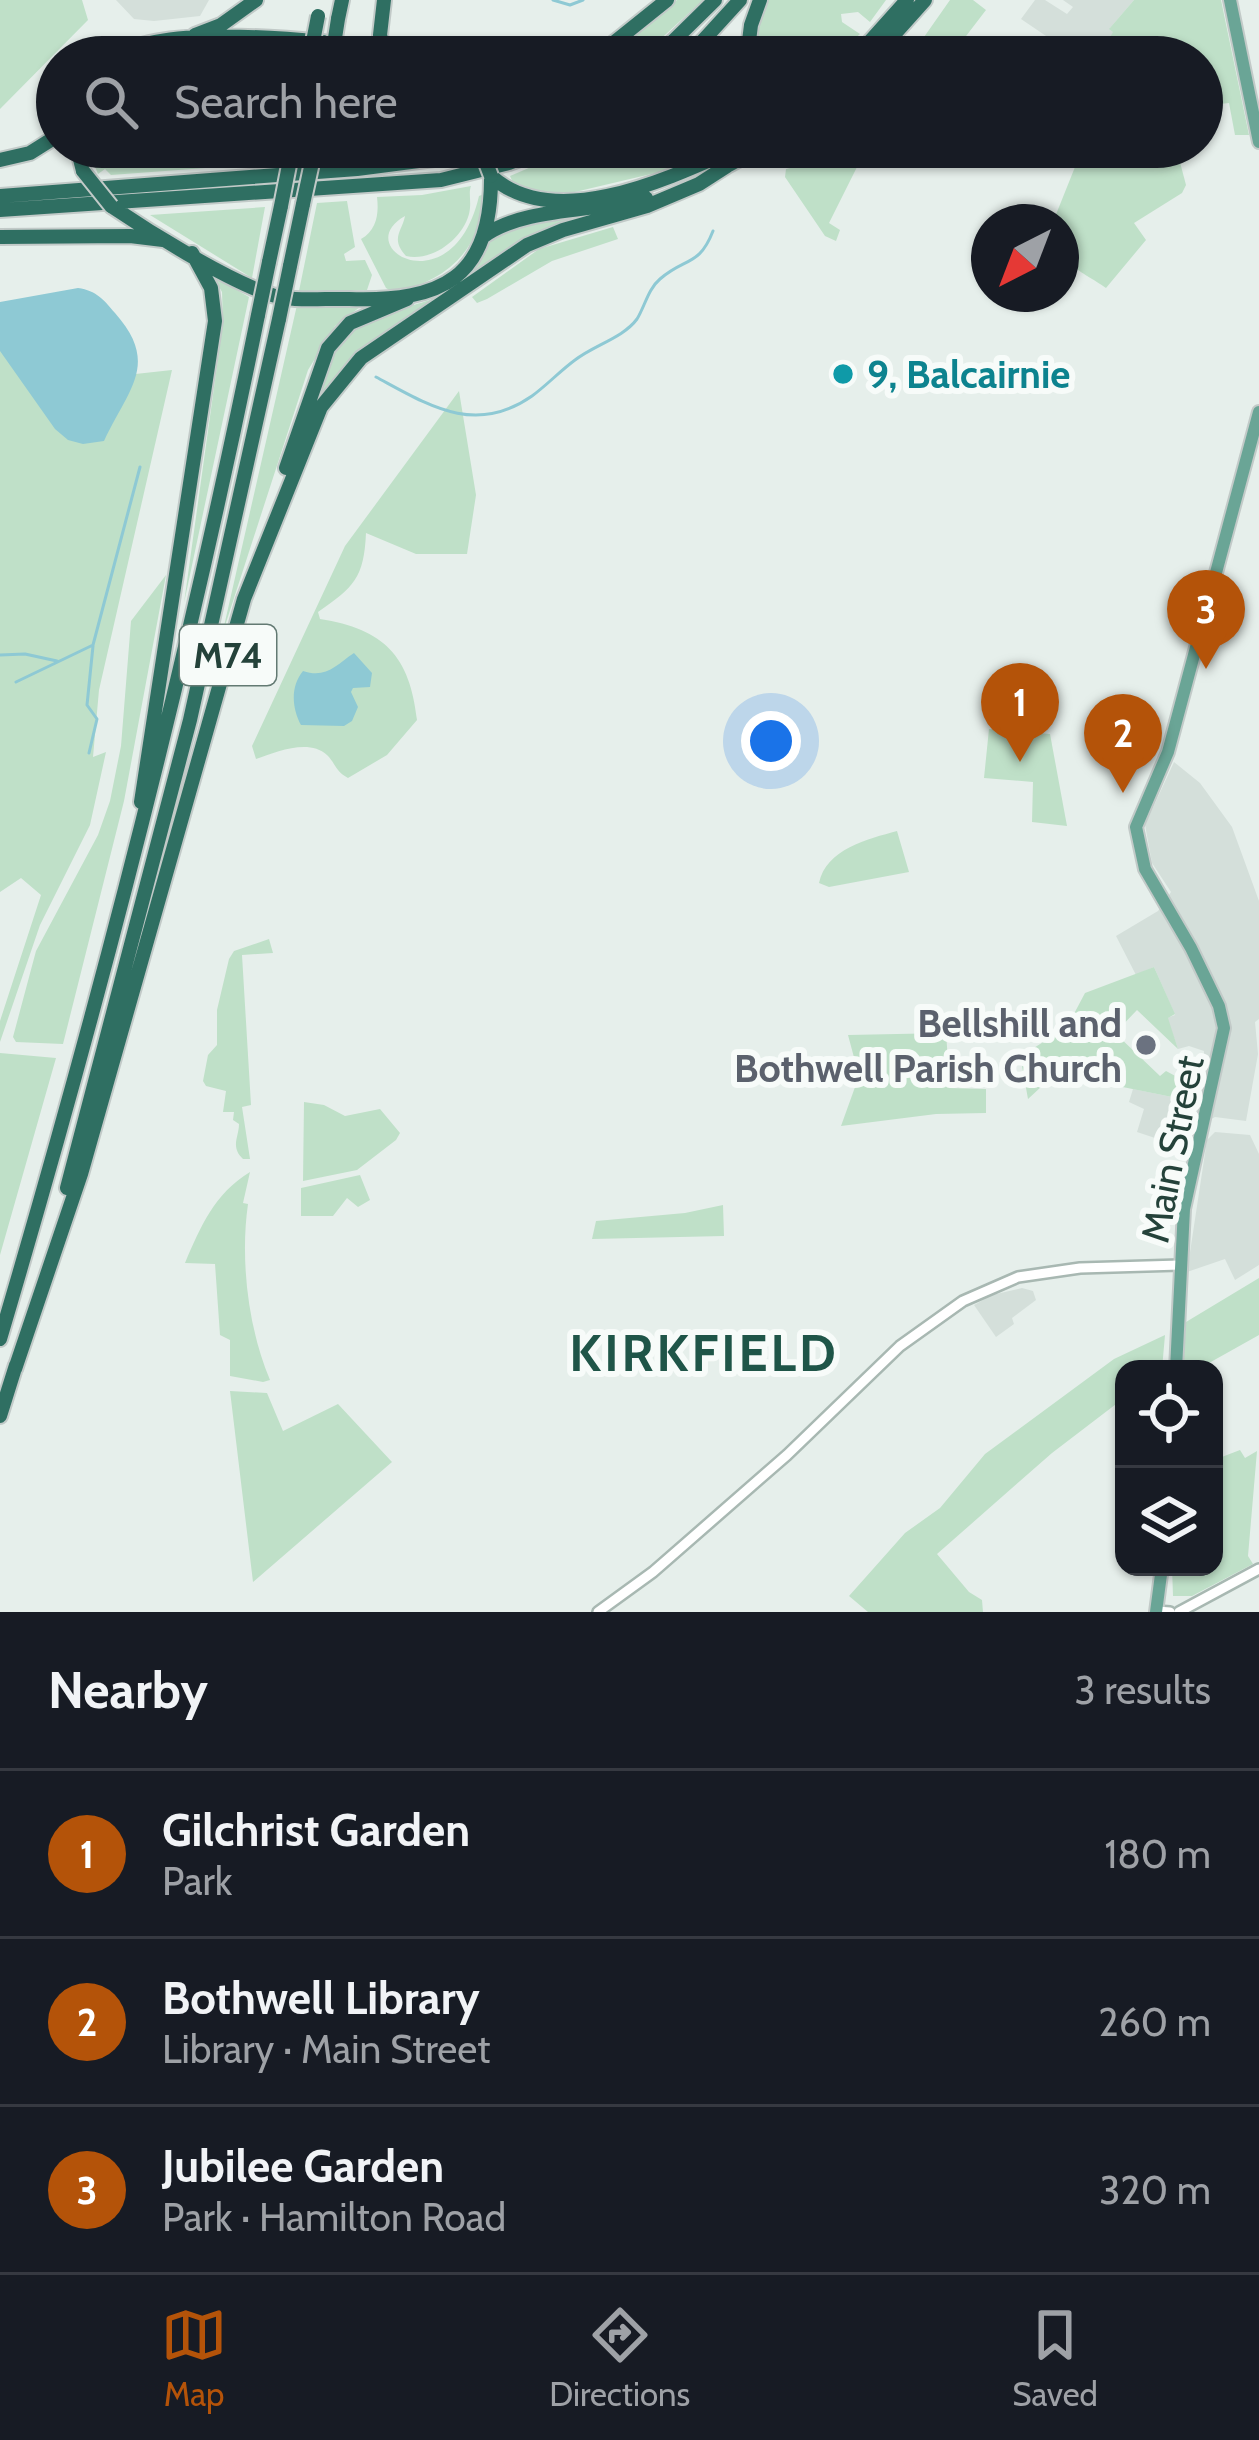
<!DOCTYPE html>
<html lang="en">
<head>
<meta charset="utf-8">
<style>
	:root { --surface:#171b24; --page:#242831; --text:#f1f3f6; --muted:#9ea1a6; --line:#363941; --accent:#b45309 }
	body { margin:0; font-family:Cabin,sans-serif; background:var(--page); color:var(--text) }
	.controls { position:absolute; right:36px; bottom:36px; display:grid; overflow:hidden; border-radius:24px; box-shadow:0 3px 9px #0004 }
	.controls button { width:108px; height:108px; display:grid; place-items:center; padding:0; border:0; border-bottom:3px solid var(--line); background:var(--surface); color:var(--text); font:60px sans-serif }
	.compass { position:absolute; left:971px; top:204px; width:108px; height:108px; border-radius:50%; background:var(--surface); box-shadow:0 3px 9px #0004; rotate:222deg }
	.you { position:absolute; left:771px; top:741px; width:42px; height:42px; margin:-30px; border:9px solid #fff; border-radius:50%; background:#1a73e8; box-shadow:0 0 0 18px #1a73e833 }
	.badge { display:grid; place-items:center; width:78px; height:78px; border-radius:50%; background:var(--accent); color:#fff; font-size:39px; font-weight:700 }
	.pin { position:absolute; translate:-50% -99px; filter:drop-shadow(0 3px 6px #0008) }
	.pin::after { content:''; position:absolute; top:63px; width:42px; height:36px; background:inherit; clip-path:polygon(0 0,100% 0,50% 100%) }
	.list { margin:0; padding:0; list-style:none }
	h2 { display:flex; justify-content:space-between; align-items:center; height:156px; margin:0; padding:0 48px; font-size:51px }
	h2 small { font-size:39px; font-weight:400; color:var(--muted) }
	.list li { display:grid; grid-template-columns:78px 1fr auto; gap:36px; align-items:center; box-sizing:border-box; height:168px; padding:0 48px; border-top:3px solid var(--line) }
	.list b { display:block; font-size:45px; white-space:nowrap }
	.list p { margin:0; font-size:39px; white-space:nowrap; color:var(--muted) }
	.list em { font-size:39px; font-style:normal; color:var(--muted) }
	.icon { flex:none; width:66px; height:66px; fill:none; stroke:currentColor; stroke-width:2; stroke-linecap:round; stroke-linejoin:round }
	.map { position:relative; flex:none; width:1259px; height:1612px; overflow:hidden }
	.search { position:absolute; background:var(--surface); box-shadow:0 3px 9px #0004; left:36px; right:36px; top:36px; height:132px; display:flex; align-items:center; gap:30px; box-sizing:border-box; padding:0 42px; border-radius:66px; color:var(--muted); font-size:45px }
	.sheet { height:660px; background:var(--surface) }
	nav { display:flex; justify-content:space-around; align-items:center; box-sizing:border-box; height:168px; border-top:3px solid var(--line); background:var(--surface); font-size:33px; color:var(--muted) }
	nav a { display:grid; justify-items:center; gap:6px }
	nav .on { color:var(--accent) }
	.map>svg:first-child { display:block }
	.built { fill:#d4dfda }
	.green { fill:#bfe0c8 }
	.water { fill:#8ec9d4 }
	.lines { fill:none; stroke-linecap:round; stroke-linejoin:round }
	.stream { stroke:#8ec9d4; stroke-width:3 }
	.minor-casing { stroke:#a8b8b2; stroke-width:14 }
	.major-casing { stroke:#c2cac8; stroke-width:16 }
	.highway-casing { stroke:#c2cac8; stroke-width:18 }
	.minor { stroke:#fff; stroke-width:9 }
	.major { stroke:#6aa596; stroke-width:12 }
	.highway { stroke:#2f6f62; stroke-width:14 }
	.highway-bridge-casing { stroke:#c2cac8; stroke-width:18; stroke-linecap:butt }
	.highway-bridge { stroke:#2f6f62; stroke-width:14 }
	.culture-dot { fill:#0f9aa8; stroke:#f7fbf9; stroke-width:4.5 }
	.worship-dot { fill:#6b7280; stroke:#f7fbf9; stroke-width:4.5 }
	.labels { text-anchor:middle; stroke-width:12; stroke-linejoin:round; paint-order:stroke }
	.shield { fill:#f7fbf9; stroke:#637a73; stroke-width:3 }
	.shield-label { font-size:36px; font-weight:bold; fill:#24423a }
	.culture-label { font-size:39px; font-weight:bold; fill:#0d838f; stroke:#f7fbf9; text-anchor:start }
	.worship-label { font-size:39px; font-weight:bold; fill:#5b616d; stroke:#f7fbf9; text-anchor:end }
	.street-label { font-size:39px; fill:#24423a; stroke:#f7fbf9 }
	.district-label { font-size:51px; font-weight:bold; letter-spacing:3px; fill:#1f5548; stroke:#f7fbf9 }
</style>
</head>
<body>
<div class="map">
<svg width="1259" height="1612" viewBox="0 0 1259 1612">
	<rect width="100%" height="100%" fill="#e6efeb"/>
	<path class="built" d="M 116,0 L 209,0 L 200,16 L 154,21 L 134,19 Z
		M 1035,0 L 1045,0 L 1067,14 L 1073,7 L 1063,0 L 1134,0 L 1110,28 L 1114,31 L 1098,57 L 1077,57 L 1021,19 Z
		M 1174,762 L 1200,783 L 1232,827 L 1259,901 L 1259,1019 L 1255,1022 L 1258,1054 L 1246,1121 L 1215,1117 L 1190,1130 L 1185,1148 L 1137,1132 L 1144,1109 L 1129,1102 L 1133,1089 L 1172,1097 L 1181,1079 L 1203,1068 L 1204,1051 L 1189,1046 L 1178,1049 L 1167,1018 L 1175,1015 L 1154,967 L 1136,975 L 1116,936 L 1158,911 L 1171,892 L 1152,863 L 1145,825 Z
		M 1215,1132 L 1250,1135 L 1259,1154 L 1259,1265 L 1235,1280 L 1225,1259 L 1187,1272 L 1207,1140 Z
		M 1022,1288 L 1033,1291 L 1036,1300 L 1012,1318 L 1014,1324 L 996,1337 L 974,1305 L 992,1295 Z"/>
	<path class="green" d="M 0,0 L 82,0 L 88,20 L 0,109 Z
		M 677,0 L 703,0 L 641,57 L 631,54 L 610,57 Z
		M 768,0 L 886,0 L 870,22 L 858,12 L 841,14 L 842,22 L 860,34 L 835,57 L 756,57 L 759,18 Z
		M 950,0 L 973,0 L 986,10 L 950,57 L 910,57 Z
		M 1134,0 L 1221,0 L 1249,135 L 1235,135 L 1229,103 L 1202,106 L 1202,57 L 1098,57 L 1113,32 L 1109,29 Z
		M 87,147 L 277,147 L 274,163 L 111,175 L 105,169 L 98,174 Z
		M 578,147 L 632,147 L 627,152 L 630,156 L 640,147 L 722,147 L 685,166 L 558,196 L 542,197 L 514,185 L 510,176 Z
		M 1083,147 L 1176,147 L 1186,185 L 1182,193 L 1134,223 L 1146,240 L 1106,288 C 1071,264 1061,268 1061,222 L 1053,222 Z
		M 844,155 L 860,161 L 829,223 L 840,230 L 836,241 L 825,236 L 785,177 L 786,169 Z
		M 471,186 C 468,194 472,202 469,214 C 462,240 431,262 406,256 C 390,238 402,232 405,216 C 348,248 453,308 479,196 L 484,194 C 481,251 447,280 394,293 L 386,288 L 361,239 C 377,230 379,213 377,197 L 422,195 Z
		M 347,201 L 355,247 L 344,254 L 346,261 L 365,260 L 372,275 L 367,290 L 299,291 L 317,203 Z
		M 265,207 L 252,278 L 150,215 Z
		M 605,213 L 544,232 L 377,341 L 318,402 C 323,388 323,370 328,357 C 350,304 415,316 455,287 C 474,274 480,251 496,236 C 520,214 574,218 605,213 Z
		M 613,227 L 618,239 L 552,261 L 487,299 L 477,303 L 472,297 L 539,249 Z
		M 214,277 L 249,297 L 184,603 L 223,323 L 222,292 Z
		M 297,305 L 360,307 L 335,326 L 308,370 L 222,635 Z
		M 0,306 L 108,377 L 172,370 L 99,690 L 93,757 L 106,752 L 90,825 L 40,925 L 0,1042 L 0,1021 L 41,895 L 21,878 L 0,892 Z
		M 459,391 L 476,495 L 467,554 L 416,554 L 366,533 C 364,578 354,587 318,612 L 320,619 C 384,629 410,656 417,720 L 387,755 L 348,778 C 335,771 336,764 327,755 C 309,738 276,752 256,759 L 252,746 L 345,546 Z
		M 166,575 L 124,801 L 63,1044 L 16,1042 L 13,1037 L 36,951 L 98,835 L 110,801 L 121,746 L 131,621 Z
		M 989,729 L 1050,734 L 1067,826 L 1032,822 L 1033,782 L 984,778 Z
		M 897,831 L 909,872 L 829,887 L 819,883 C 826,849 868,839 897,831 Z
		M 269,939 L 273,953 L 242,955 L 251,1105 L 242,1107 L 250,1159 L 243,1159 C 230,1147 239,1137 239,1124 L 233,1120 L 234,1112 L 223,1112 L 226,1091 L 206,1086 L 203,1081 L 208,1055 L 217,1045 L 217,1010 L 229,959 L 234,951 Z
		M 1154,967 L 1175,1014 L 1168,1018 L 1178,1049 L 1137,1010 L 1115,1033 L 1160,1076 L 1166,1071 L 1181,1079 L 1172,1097 L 1098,1082 L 1067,1063 L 1028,1099 L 1022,1066 L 1029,1051 L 1067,1027 L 1085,993 Z
		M 946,1033 L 950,1088 L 986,1089 L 986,1113 L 936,1114 L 841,1126 L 859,1076 L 848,1035 Z
		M 0,1053 L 56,1058 L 0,1255 Z
		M 304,1102 L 324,1105 L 345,1116 L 380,1109 L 400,1133 L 396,1140 L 357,1170 L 303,1181 Z
		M 250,1172 L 243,1203 L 248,1204 C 240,1260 248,1328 270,1380 L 263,1382 L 230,1376 L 230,1340 L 220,1335 L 215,1264 L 185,1263 C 201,1226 214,1194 250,1172 Z
		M 360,1175 L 370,1200 L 358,1207 L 347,1198 L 333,1216 L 301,1216 L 301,1188 Z
		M 723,1205 L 724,1236 L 592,1239 L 596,1221 L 685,1213 Z
		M 1259,1278 L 1259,1335 L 1209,1363 L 1211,1369 L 1183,1369 L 1186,1322 Z
		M 1165,1335 L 1162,1369 L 1124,1369 L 1124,1398 L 1052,1453 L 937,1554 L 969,1592 L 982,1600 L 983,1612 L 868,1612 L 849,1596 L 905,1533 L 940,1508 L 985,1454 L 1114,1359 Z
		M 230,1391 L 267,1393 L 283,1431 L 338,1404 L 392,1462 L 253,1582 Z
		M 1240,1450 L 1245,1458 L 1257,1451 L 1248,1556 L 1253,1564 L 1192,1596 L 1173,1596 L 1172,1567 L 1214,1567 L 1214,1460 Z"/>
	<path class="water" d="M 78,288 C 97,291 103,299 115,313 C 160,364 129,388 104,441 L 83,444 L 68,440 L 55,429 L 0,351 L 0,302 Z
		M 354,653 L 372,673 L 370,687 L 353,688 L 351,692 L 358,707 L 352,721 L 344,726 L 301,725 C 292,708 290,687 303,671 C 326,679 336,665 354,653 Z"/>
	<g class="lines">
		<path class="stream" d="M 553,0 L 570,5 L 583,0
			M 376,377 C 428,405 475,436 532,396 C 547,385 560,371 575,360 C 594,345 623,338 637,319 C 645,306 648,289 660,279 C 685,257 699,267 713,231
			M 0,655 L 25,654 L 57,661
			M 16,682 L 93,645 L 140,467
			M 89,753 L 97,719 L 87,705 L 93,646"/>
		<g class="minor-casing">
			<path id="minor" d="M 1157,1611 L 1170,1612
				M 598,1612 L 653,1572 L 787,1455 L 900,1346 L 963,1301 L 1018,1277 L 1080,1268 L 1180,1265
				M 1179,1612 L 1259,1569"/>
		</g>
		<g class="major-casing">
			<path id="major" d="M 1230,0 L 1259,142
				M 1176,1369 L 1184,1209 L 1224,1028 L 1219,1006 L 1191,948 L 1145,869 L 1136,827 L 1168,752 L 1259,412
				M 1156,1612 L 1162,1567"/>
		</g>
		<g class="highway-casing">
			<path id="highway" d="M 384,0 L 380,35 L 386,57
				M 338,19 L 342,0
				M 195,35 L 221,25 L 256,0
				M 114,57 C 155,28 272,37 323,42 L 344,47 L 361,57
				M 596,57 L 667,0
				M 657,57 L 715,0
				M 688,57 L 740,0
				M 747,57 L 751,25 L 760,0
				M 856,57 L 907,0
				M 874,57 L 925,0
				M 77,147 L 83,171
				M 0,160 L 30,153 L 57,136
				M 723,168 L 762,147
				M 491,176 C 555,234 672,177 739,147
				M 0,196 L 357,169 L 457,156 L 489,147
				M 111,206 C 151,233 222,277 266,293 C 292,303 322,298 349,299 C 442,302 492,278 491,176
				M 0,210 L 441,180 L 509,163 L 551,147
				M 484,236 C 524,207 596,212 646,198
				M 0,237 L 130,236 L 163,240
				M 269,262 L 281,206
				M 290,266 L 303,204
				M 286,468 L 328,348 L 350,323 L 407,299
				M 141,802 L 215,321 L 211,288 L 192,253
				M 67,1188 L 190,720 L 279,319
				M 0,1339 C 100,1001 188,661 258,315
				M 15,1369 L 81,1174 L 244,599 L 321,407 L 361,358 L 527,245 L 563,230 L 647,206 L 699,184 L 727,166
				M 0,1416 L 16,1365"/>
		</g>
		<use href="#minor" class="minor"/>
		<use href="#major" class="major"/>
		<use href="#highway" class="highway"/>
		<g class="highway-bridge-casing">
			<path id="highway-bridge" d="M 310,57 L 318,16
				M 332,57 L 338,19
				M 480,147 L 491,176
				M 83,171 L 111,206
				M 303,204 L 313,158
				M 281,206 L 290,160
				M 258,315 L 269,262
				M 279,319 L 290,266"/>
		</g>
		<use href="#highway-bridge" class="highway-bridge"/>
	</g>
	<circle class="culture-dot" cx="843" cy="374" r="12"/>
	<circle class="worship-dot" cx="1146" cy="1045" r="12"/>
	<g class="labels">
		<rect class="shield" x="180" y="625" width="96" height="60" rx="9"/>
		<g class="shield-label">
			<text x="228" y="668">M74</text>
		</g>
		<g class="culture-label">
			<text x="867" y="388">9, Balcairnie</text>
		</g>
		<g class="worship-label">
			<text x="1122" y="1037">Bellshill and<tspan x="1122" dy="45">Bothwell Parish Church</tspan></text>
		</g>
		<g class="street-label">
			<text transform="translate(1172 1149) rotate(-79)" y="14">Main Street</text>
		</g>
		<g class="district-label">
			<text x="704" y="1371">KIRKFIELD</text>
		</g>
	</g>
</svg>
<div class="controls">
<button><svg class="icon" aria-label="locate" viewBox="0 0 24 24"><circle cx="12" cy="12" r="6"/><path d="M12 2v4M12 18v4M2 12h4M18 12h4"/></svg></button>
<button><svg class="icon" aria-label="layers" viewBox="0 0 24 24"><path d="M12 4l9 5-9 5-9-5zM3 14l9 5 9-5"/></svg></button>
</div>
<svg class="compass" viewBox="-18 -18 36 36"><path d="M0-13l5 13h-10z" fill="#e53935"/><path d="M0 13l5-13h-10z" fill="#9ea1a6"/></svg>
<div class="you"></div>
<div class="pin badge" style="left:1020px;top:762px">1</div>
<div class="pin badge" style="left:1123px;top:793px">2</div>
<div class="pin badge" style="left:1206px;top:669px">3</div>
<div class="search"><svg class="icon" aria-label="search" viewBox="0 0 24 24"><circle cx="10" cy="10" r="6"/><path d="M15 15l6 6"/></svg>Search here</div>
</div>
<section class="sheet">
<h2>Nearby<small>3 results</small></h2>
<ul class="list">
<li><span class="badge">1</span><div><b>Gilchrist Garden</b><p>Park</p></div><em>180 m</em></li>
<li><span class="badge">2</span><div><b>Bothwell Library</b><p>Library · Main Street</p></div><em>260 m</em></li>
<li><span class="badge">3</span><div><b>Jubilee Garden</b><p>Park · Hamilton Road</p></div><em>320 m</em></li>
</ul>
</section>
<nav>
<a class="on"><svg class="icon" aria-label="map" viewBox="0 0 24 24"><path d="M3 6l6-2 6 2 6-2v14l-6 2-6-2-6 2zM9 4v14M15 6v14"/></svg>Map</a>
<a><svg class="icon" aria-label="directions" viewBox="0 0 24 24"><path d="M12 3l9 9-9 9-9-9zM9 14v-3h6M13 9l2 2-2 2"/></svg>Directions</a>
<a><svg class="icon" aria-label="saved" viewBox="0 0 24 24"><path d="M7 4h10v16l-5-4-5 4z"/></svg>Saved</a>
</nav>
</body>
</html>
